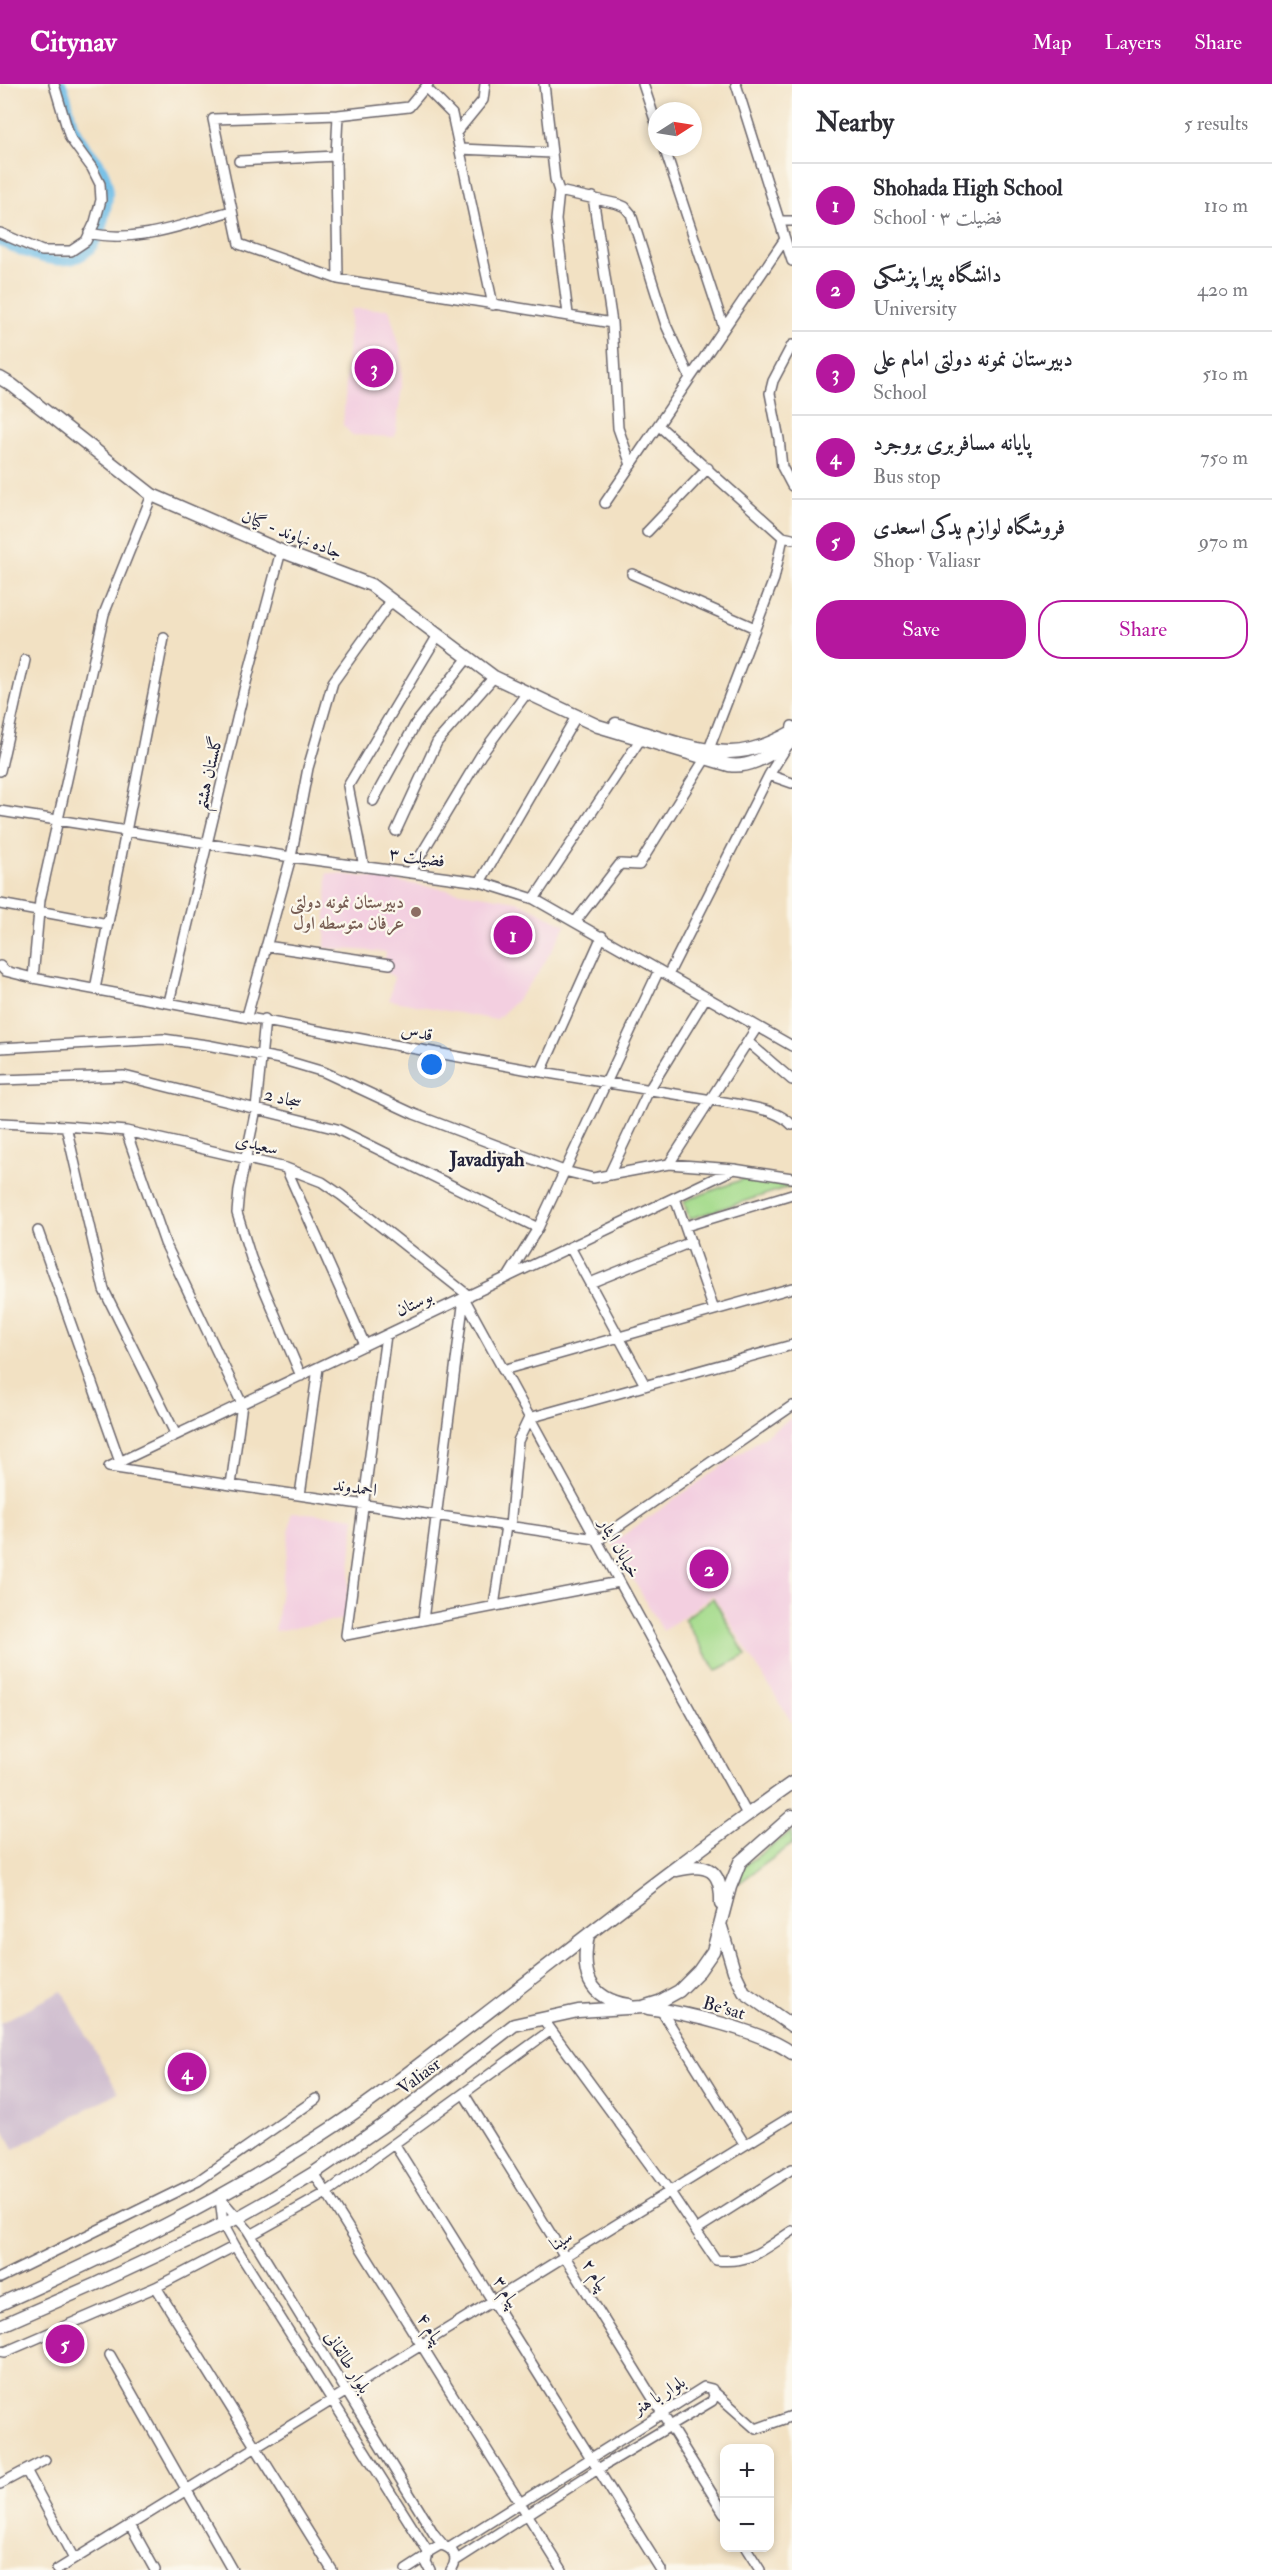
<!DOCTYPE html>
<html lang="en">
<head>
<meta charset="utf-8">
<style>
	:root { --surface:#fff; --page:#f2f2f3; --text:#2b2b33; --muted:#7c7c81; --line:#e1e1e2; --accent:#b5179e }
	body { margin:0; font-family:"IM FELL Double Pica",Amiri,serif; background:var(--page); color:var(--text) }
	.controls { position:absolute; right:18px; bottom:18px; display:grid; overflow:hidden; border-radius:12px; box-shadow:0 3px 9px #0003 }
	.controls button { width:54px; height:54px; display:grid; place-items:center; padding:0; border:0; border-bottom:2px solid var(--line); background:var(--surface); color:var(--text); font:30px sans-serif }
	.compass { position:absolute; left:648px; top:18px; width:54px; height:54px; border-radius:50%; background:var(--surface); box-shadow:0 3px 9px #0003; rotate:78deg }
	.you { position:absolute; left:432px; top:981px; width:21px; height:21px; margin:-15px; border:4px solid #fff; border-radius:50%; background:#1a73e8; box-shadow:0 0 0 9px #1a73e833 }
	.badge { display:grid; place-items:center; width:39px; height:39px; border-radius:50%; background:var(--accent); color:#fff; font-size:20px; font-weight:700 }
	.pin { position:absolute; translate:-50% -50%; border:3px solid #fff; box-shadow:0 2px 6px #0006 }
	.list { margin:0; padding:0; list-style:none }
	h2 { display:flex; justify-content:space-between; align-items:center; height:78px; margin:0; padding:0 24px; font-size:26px }
	h2 small { font-size:20px; font-weight:400; color:var(--muted) }
	.list li { display:grid; grid-template-columns:39px 1fr auto; gap:18px; align-items:center; box-sizing:border-box; height:84px; padding:0 24px; border-top:2px solid var(--line) }
	.list b { display:block; font-size:22px; white-space:nowrap }
	.list p { margin:0; font-size:20px; white-space:nowrap; color:var(--muted) }
	.list em { font-size:20px; font-style:normal; color:var(--muted) }
	.actions { display:flex; gap:12px; padding:18px 24px }
	.actions a { flex:1; padding:14px 0; border:2px solid var(--accent); border-radius:24px; text-align:center; font-size:21px; color:var(--accent) }
	.actions .main { background:var(--accent); color:#fff }
	.map { position:relative; flex:none; width:792px; height:2486px; overflow:hidden }
	header { display:flex; align-items:center; gap:36px; box-sizing:border-box; height:84px; padding:0 30px; background:var(--accent); color:#fff }
	header strong { font-size:28px }
	nav { display:flex; gap:33px; margin-inline-start:auto; font-size:21px }
	main { display:flex }
	aside { flex:1; background:var(--surface) }
	.map>svg:first-child { display:block }
	.built { fill:#f3cfe0 }
	.industrial { fill:#cfbdcf }
	.green { fill:#a5db8c; stroke:#647e64; stroke-width:1.5 }
	.lines { fill:none; stroke-linecap:round; stroke-linejoin:round }
	.canal { stroke:#6cbce7; stroke-width:9 }
	.minor-casing { stroke:#6b656b; stroke-width:12 }
	.major-casing { stroke:#6b656b; stroke-width:15 }
	.minor { stroke:#fff; stroke-width:9 }
	.major { stroke:#fff; stroke-width:12 }
	.education-dot { fill:#8d6e63; stroke:#fbf7ec; stroke-width:2 }
	.labels { text-anchor:middle; stroke-width:4.5; stroke-linejoin:round; paint-order:stroke }
	.street-label { font-size:18px; fill:#22223b; stroke:#fbf7ec }
	.education-label { font-size:18px; font-weight:bold; fill:#785e54; stroke:#fbf7ec; text-anchor:end }
	.neighbourhood-label { font-size:20px; font-weight:bold; fill:#22223b; stroke:#fbf7ec }
</style>
</head>
<body>
<header>
<strong>Citynav</strong>
<nav><a>Map</a><a>Layers</a><a>Share</a></nav>
</header>
<main>
<div class="map">
<svg width="792" height="2486" viewBox="0 0 792 2486">
	<rect width="100%" height="100%" fill="#fbf7ec"/>
	<filter id="ink" filterUnits="userSpaceOnUse"><feTurbulence type="fractalNoise" baseFrequency=".0167" numOctaves="2"/><feDisplacementMap in="SourceGraphic" scale="12" xChannelSelector="R" yChannelSelector="G"/><feConvolveMatrix kernelMatrix="1 2 1 2 8 2 1 2 1" color-interpolation-filters="sRGB"/></filter>
	<filter id="wash" filterUnits="userSpaceOnUse"><feTurbulence type="fractalNoise" baseFrequency=".008" numOctaves="4" result="noise"/><feDisplacementMap in="SourceGraphic" scale="24" xChannelSelector="R" yChannelSelector="G"/><feGaussianBlur stdDeviation="1.35" result="paint"/><feColorMatrix in="noise" values="0 0 0 0 0 0 0 0 0 0 0 0 0 0 0 0 0 1.4 0 .05"/><feComposite in="paint" operator="in"/></filter>
	<g filter="url(#wash)">
		<rect width="100%" height="100%" fill="#f2e1c3"/>
		<path class="built" d="M 351,225 L 389,225 L 401,267 L 402,302 L 395,353 L 352,351 L 343,341 Z
			M 327,789 L 369,793 L 517,817 L 566,841 L 539,888 L 516,917 L 496,936 L 389,916 L 394,893 L 383,886 L 386,868 L 325,864 Z
			M 792,1333 L 792,1639 L 713,1511 L 663,1547 L 612,1459 Z
			M 292,1428 L 355,1433 L 345,1535 L 275,1547 Z"/>
		<path class="industrial" d="M 62,1907 L 118,2008 L 14,2065 L 0,2038 L 0,1939 Z"/>
		<path class="green" d="M 746,1094 L 792,1102 L 689,1135 L 684,1117 Z
			M 713,1514 L 746,1571 L 716,1587 L 684,1535 Z
			M 792,1747 L 792,1760 L 739,1799 L 740,1785 Z"/>
		<g class="lines">
			<path class="canal" d="M 0,158 C 40,177 91,197 104,136 C 107,123 111,108 107,95 C 102,75 82,62 75,44 C 69,30 70,15 62,0"/>
		</g>
	</g>
	<g filter="url(#ink)">
		<g class="lines">
			<g class="minor-casing">
				<path id="minor" d="M 428,0 L 409,23 L 338,31 L 213,35 L 239,160 L 338,195 L 612,239
					M 544,0 L 555,95 L 559,107 L 618,120 L 625,123 L 631,130 L 666,241 L 690,294
					M 643,0 L 657,42
					M 736,0 L 792,177
					M 426,4 L 452,30 L 493,221
					M 456,49 L 483,16 L 485,0
					M 664,63 L 724,244
					M 460,65 L 552,69
					M 239,77 L 336,72
					M 559,107 L 556,136 L 568,230
					M 593,113 L 612,239 L 618,344 L 631,381
					M 779,137 L 792,137
					M 0,149 L 42,167 L 71,167 L 86,157 L 95,138 L 101,116 L 100,100 L 92,84 L 70,54 L 54,0
					M 89,149 C 136,160 185,140 231,127
					M 338,195 L 336,72 L 338,31
					M 792,261 L 773,297 L 770,309 L 779,355 L 782,383 L 792,402
					M 658,341 L 783,453 L 792,455
					M 605,419 L 785,155
					M 647,448 L 708,384
					M 632,490 L 755,544
					M 709,665 L 774,495 L 783,453
					M 0,687 L 25,576
					M 769,691 L 792,699
					M 373,717 L 416,639 L 467,575
					M 0,727 L 291,773 L 480,798 L 534,815 L 792,962
					M 396,747 L 437,658 L 494,593
					M 364,783 L 348,702 L 438,551
					M 410,789 L 481,671 L 526,610
					M 480,798 L 577,631
					M 534,815 L 640,656
					M 0,820 L 108,840
					M 576,837 L 620,780 L 639,781 L 705,675
					M 266,862 L 390,880
					M 0,882 L 5,887 L 33,894 L 524,985 L 742,1021 C 760,1025 779,1027 792,1041
					M 668,891 L 769,691 L 789,659 L 792,642
					M 33,894 L 40,816 L 104,530 L 152,411
					M 95,905 L 164,554
					M 169,918 L 244,606 L 281,467
					M 247,932 L 291,773 L 308,684 L 333,598 L 392,516
					M 265,935 L 256,1025 L 239,1106 L 237,1129 L 251,1174 L 301,1292
					M 748,958 L 792,996
					M 0,964 L 163,955 L 207,961 L 280,975 L 324,988 L 414,1030 L 564,1087 L 593,1094 L 669,1080 L 734,1085 L 792,1094
					M 541,988 L 602,852
					M 0,996 L 124,992 L 337,1045 L 538,1144
					M 0,1039 L 66,1042 L 126,1047 L 286,1084 L 322,1098 L 341,1111 L 469,1212
					M 66,1042 L 104,1206 L 176,1351
					M 126,1047 L 165,1159 L 242,1320 L 231,1401
					M 669,1080 L 757,943
					M 286,1084 L 365,1261
					M 609,1091 L 649,1006 L 706,913
					M 675,1114 L 714,1226
					M 686,1142 L 792,1110
					M 38,1147 L 120,1378
					M 570,1163 L 645,1301
					M 508,1193 L 538,1144 L 659,886
					M 590,1199 L 691,1158
					M 464,1214 L 747,1730
					M 386,1251 L 346,1551 L 619,1498
					M 503,1286 L 792,1204
					M 109,1383 L 732,1086
					M 109,1383 L 596,1455
					M 300,1411 L 318,1284
					M 510,1442 L 518,1357 L 529,1334 L 792,1261
					M 597,1457 L 792,1322
					M 494,1522 L 506,1442
					M 423,1536 L 464,1214
					M 661,1926 L 745,2061
					M 543,1935 L 670,2108 L 716,2176 C 751,2180 764,2165 792,2147
					M 464,2010 L 724,2429
					M 395,2061 L 661,2486
					M 314,2089 L 562,2486
					M 220,2114 L 247,2145 L 434,2450 L 444,2462
					M 220,2114 L 223,2140 L 235,2162 L 428,2468
					M 696,2146 L 792,2085
					M 251,2151 L 326,2109 L 551,1946
					M 0,2194 L 198,2097 L 316,2015
					M 156,2203 L 332,2486
					M 0,2267 L 5,2268 L 156,2203 L 235,2162
					M 110,2271 L 232,2486
					M 712,2306 L 756,2345 L 792,2332
					M 26,2386 L 74,2475
					M 0,2400 L 45,2376
					M 130,2441 L 155,2486
					M 449,2464 L 704,2303 L 712,2305 L 714,2312 L 712,2317 L 598,2385 L 455,2477
					M 746,2464 L 760,2486
					M 57,2486 L 792,2032
					M 406,2486 L 426,2473
					M 430,2486 L 426,2478 L 428,2468 L 440,2461 C 454,2463 459,2475 451,2486"/>
			</g>
			<g class="major-casing">
				<path id="major" d="M 0,294 L 12,301 L 152,411 L 281,467 L 371,501 L 494,593 L 598,642 L 729,681 C 752,685 773,668 792,657
					M 616,640 C 648,650 697,668 730,668 C 751,668 774,658 792,648
					M 677,1786 C 708,1778 722,1786 721,1820
					M 721,1843 L 734,1887 L 744,1908 L 792,1942
					M 588,1851 C 581,1888 587,1914 628,1921
					M 648,1924 C 687,1929 762,1947 792,1969
					M 0,2220 C 111,2170 219,2118 321,2051 C 376,2016 427,1974 479,1935 C 583,1855 685,1774 792,1699
					M 0,2242 L 96,2200 L 239,2133 L 271,2115 L 314,2089 L 395,2033 L 514,1941 L 578,1927 L 643,1923 L 659,1918 L 679,1907 L 699,1887 L 713,1867 L 730,1803 L 740,1778 L 792,1732"/>
			</g>
			<use href="#minor" class="minor"/>
			<use href="#major" class="major"/>
		</g>
	</g>
	<circle class="education-dot" cx="416" cy="828" r="6"/>
	<g class="labels">
		<g class="street-label">
			<text transform="translate(292 450) rotate(21)" y="6">جاده نهاوند - گیان</text>
			<text transform="translate(208 689) rotate(-77)" y="6">گلستان هشتم</text>
			<text transform="translate(417 773) rotate(8)" y="6">فضیلت ۳</text>
			<text transform="translate(417 948) rotate(11)" y="6">قدس</text>
			<text transform="translate(283 1014) rotate(14)" y="6">سجاد 2</text>
			<text transform="translate(257 1060) rotate(13)" y="6">سعیدی</text>
			<text transform="translate(414 1219) rotate(-25)" y="6">بوستان</text>
			<text transform="translate(355 1403) rotate(8)" y="6">احمدوند</text>
			<text transform="translate(620 1464) rotate(61)" y="6">خیابان ایثار</text>
			<text transform="translate(724 1924) rotate(16)" y="6">Be'sat</text>
			<text transform="translate(419 1992) rotate(-37)" y="6">Valiasr</text>
			<text transform="translate(561 2156) rotate(-32)" y="6">سینا</text>
			<text transform="translate(596 2191) rotate(58)" y="6">پیام ۲</text>
			<text transform="translate(507 2208) rotate(58)" y="6">پیام ۳</text>
			<text transform="translate(431 2245) rotate(58)" y="6">پیام ۴</text>
			<text transform="translate(348 2278) rotate(58)" y="6">بلوار طالقانی</text>
			<text transform="translate(659 2311) rotate(-32)" y="6">بلوار با هنر</text>
		</g>
		<g class="education-label">
			<text x="404" y="824">دبیرستان نمونه دولتی<tspan x="404" dy="21">عرفان متوسطه اول</tspan></text>
		</g>
		<g class="neighbourhood-label">
			<text x="487" y="1082">Javadiyah</text>
		</g>
	</g>
</svg>
<div class="controls">
<button>+</button>
<button>−</button>
</div>
<svg class="compass" viewBox="-18 -18 36 36"><path d="M0-13l5 13h-10z" fill="#e53935"/><path d="M0 13l5-13h-10z" fill="#7c7c81"/></svg>
<div class="you"></div>
<div class="pin badge" style="left:513px;top:851px">1</div>
<div class="pin badge" style="left:709px;top:1485px">2</div>
<div class="pin badge" style="left:374px;top:284px">3</div>
<div class="pin badge" style="left:187px;top:1988px">4</div>
<div class="pin badge" style="left:65px;top:2260px">5</div>
</div>
<aside>
<h2>Nearby<small>5 results</small></h2>
<ul class="list">
<li><span class="badge">1</span><div><b>Shohada High School</b><p>School · فضیلت ۳</p></div><em>110 m</em></li>
<li><span class="badge">2</span><div><b>دانشگاه پیرا پزشکی</b><p>University</p></div><em>420 m</em></li>
<li><span class="badge">3</span><div><b>دبیرستان نمونه دولتی امام علی</b><p>School</p></div><em>510 m</em></li>
<li><span class="badge">4</span><div><b>پایانه مسافربری بروجرد</b><p>Bus stop</p></div><em>750 m</em></li>
<li><span class="badge">5</span><div><b>فروشگاه لوازم یدکی اسعدی</b><p>Shop · Valiasr</p></div><em>970 m</em></li>
</ul>
<div class="actions"><a class="main">Save</a><a>Share</a></div>
</aside>
</main>
</body>
</html>
